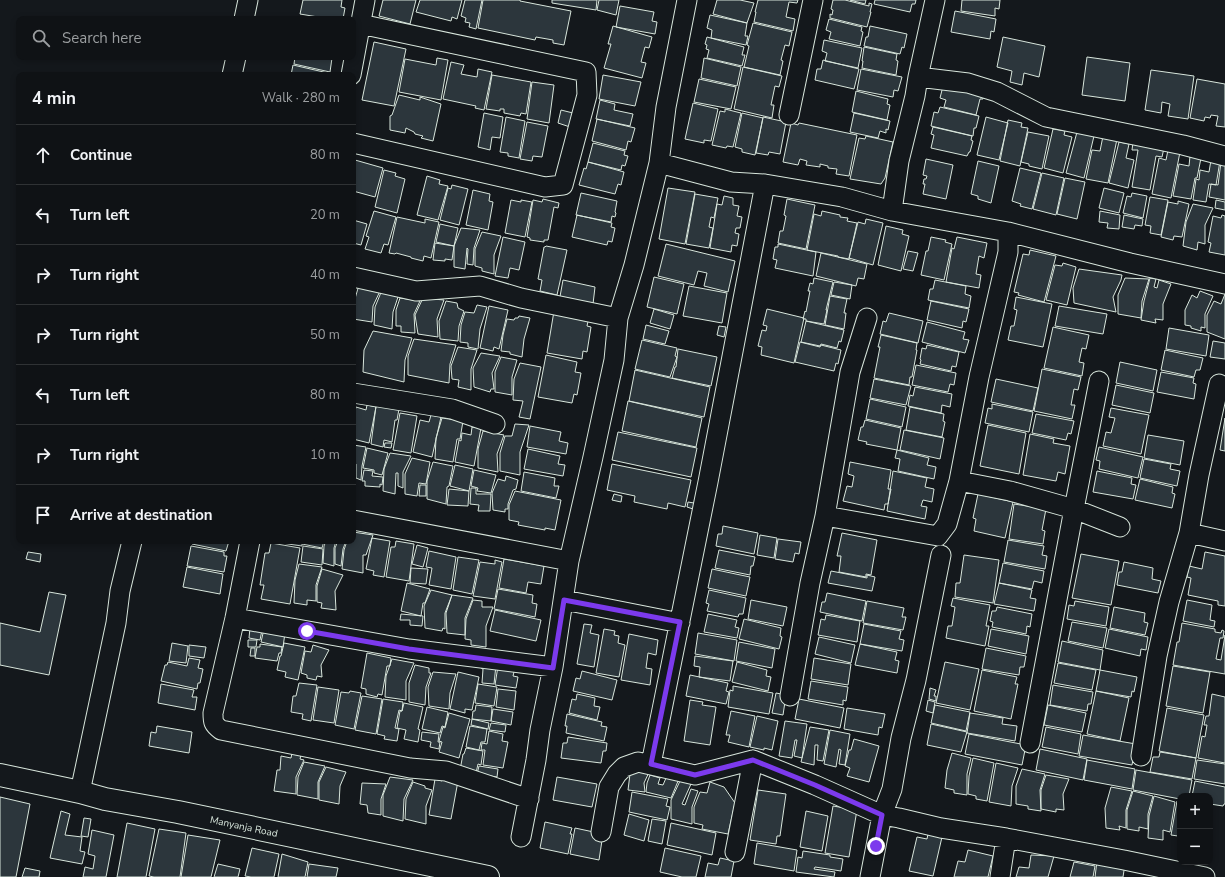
<!DOCTYPE html>
<html lang="en">
<head>
<meta charset="utf-8">
<style>
	:root { --surface:#0f1215; --page:#181b1e; --text:#f1f3f6; --muted:#9b9ea0; --line:#2f3234 }
	body { margin:0; font-family:"Nunito Sans",sans-serif; background:var(--page); color:var(--text) }
	.controls { position:absolute; right:12px; bottom:12px; display:grid; overflow:hidden; border-radius:8px; box-shadow:0 2px 6px #0003 }
	.controls button { width:36px; height:36px; display:grid; place-items:center; padding:0; border:0; border-bottom:1px solid var(--line); background:var(--surface); color:var(--text); font:20px sans-serif }
	.stop { position:absolute; width:12px; height:12px; margin:-9px; border:3px solid #7c3aed; border-radius:50%; background:#fff }
	.stop.end { background:#7c3aed; border-color:#fff; box-shadow:0 1px 4px #0008 }
	.list { margin:0; padding:0; list-style:none }
	h2 { display:flex; justify-content:space-between; align-items:center; height:52px; margin:0; padding:0 16px; font-size:17px }
	h2 small { font-size:13px; font-weight:400; color:var(--muted) }
	.list li { display:grid; grid-template-columns:26px 1fr auto; gap:12px; align-items:center; box-sizing:border-box; height:60px; padding:0 16px; border-top:1px solid var(--line) }
	.list b { display:block; font-size:15px; white-space:nowrap }
	.list em { font-size:13px; font-style:normal; color:var(--muted) }
	.icon { flex:none; width:22px; height:22px; fill:none; stroke:currentColor; stroke-width:2; stroke-linecap:round; stroke-linejoin:round }
	.map { position:relative; flex:none; width:1225px; height:877px; overflow:hidden }
	.search { position:absolute; background:var(--surface); box-shadow:0 2px 6px #0003; left:16px; top:16px; width:340px; height:44px; display:flex; align-items:center; gap:10px; box-sizing:border-box; padding:0 14px; border-radius:8px; color:var(--muted); font-size:15px }
	.panel { position:absolute; background:var(--surface); box-shadow:0 2px 6px #0003; left:16px; top:72px; width:340px; height:472px; border-radius:8px }
	.map>svg:first-child { display:block }
	.building { fill:#2c363c; stroke:#d8e6dc }
	.lines { fill:none; stroke-linecap:round; stroke-linejoin:round }
	.minor-casing { stroke:#d8e6dc; stroke-width:21 }
	.secondary-casing { stroke:#d8e6dc; stroke-width:24 }
	.minor { stroke:#14181c; stroke-width:19 }
	.secondary { stroke:#14181c; stroke-width:22 }
	.route { stroke:#7c3aed; stroke-width:5 }
	.labels { text-anchor:middle; stroke-width:3; stroke-linejoin:round; paint-order:stroke }
	.street-label { font-size:10px; fill:#d8e6dc; stroke:#14181c }
</style>
</head>
<body>
<div class="map">
<svg width="1225" height="877" viewBox="0 0 1225 877">
	<rect width="100%" height="100%" fill="#14181c"/>
	<path class="building" d="M 303,0 L 342,0 L 341,7 L 345,8 L 343,19 L 330,19 L 300,14 Z
		M 383,0 L 416,0 L 410,24 L 379,16 Z
		M 420,0 L 462,0 L 457,19 L 452,17 L 451,21 L 416,12 Z
		M 465,0 L 482,0 L 476,29 L 469,27 L 470,23 L 465,22 L 466,18 L 461,16 Z
		M 483,0 L 520,0 L 520,1 L 571,11 L 564,45 L 553,43 L 553,40 L 536,37 L 535,40 L 478,28 Z
		M 552,0 L 597,0 L 596,10 L 552,3 Z
		M 599,0 L 619,0 L 616,15 L 597,10 Z
		M 717,0 L 740,0 L 754,3 L 747,23 L 713,14 Z
		M 758,0 L 798,0 L 797,3 L 789,2 L 786,17 L 795,19 L 793,31 L 754,22 L 756,12 L 755,12 Z
		M 833,0 L 845,0 L 869,6 L 869,3 L 872,4 L 870,12 L 871,12 L 867,27 L 830,18 L 830,14 L 832,15 L 833,10 L 831,9 Z
		M 850,0 L 866,0 L 865,4 Z
		M 875,0 L 916,0 L 915,4 L 912,4 L 910,12 L 874,4 Z
		M 962,0 L 1000,0 L 999,9 L 995,8 L 995,16 L 961,11 Z
		M 620,6 L 654,12 L 652,21 L 657,22 L 655,34 L 616,27 Z
		M 955,11 L 996,19 L 994,32 L 991,31 L 990,39 L 951,32 Z
		M 710,15 L 747,23 L 745,36 L 748,36 L 746,45 L 711,38 L 712,30 L 707,28 Z
		M 829,19 L 862,27 L 861,31 L 863,32 L 860,46 L 829,39 L 831,32 L 826,30 Z
		M 753,23 L 792,32 L 789,46 L 785,45 L 781,60 L 783,61 L 780,75 L 744,67 L 749,46 L 747,45 Z
		M 613,26 L 652,37 L 649,48 L 645,47 L 641,62 L 646,63 L 642,78 L 604,68 L 611,44 L 608,44 Z
		M 870,26 L 907,34 L 904,48 L 902,47 L 900,54 L 864,46 L 866,37 L 868,37 Z
		M 707,37 L 744,47 L 742,55 L 745,55 L 742,66 L 707,58 L 709,50 L 706,49 L 707,45 L 705,44 Z
		M 1003,37 L 1045,46 L 1039,77 L 1024,73 L 1022,85 L 1010,82 L 1012,71 L 997,67 Z
		M 824,40 L 862,48 L 858,68 L 825,61 L 827,53 L 822,51 Z
		M 374,42 L 406,49 L 394,106 L 362,100 Z
		M 864,47 L 897,54 L 896,60 L 898,61 L 896,75 L 862,68 L 863,61 L 862,61 Z
		M 293,57 L 332,58 L 330,72 L 294,64 L 295,57 Z
		M 1087,57 L 1130,63 L 1125,101 L 1082,95 Z
		M 437,58 L 448,60 L 441,100 L 399,92 L 405,59 L 436,65 Z
		M 704,58 L 741,67 L 737,86 L 701,78 Z
		M 823,60 L 859,69 L 854,89 L 815,80 L 817,69 L 821,69 Z
		M 451,62 L 464,65 L 461,74 L 477,77 L 478,69 L 492,72 L 484,110 L 475,108 L 476,106 L 443,99 Z
		M 293,65 L 328,73 L 327,75 L 291,75 Z
		M 743,67 L 782,76 L 779,87 L 775,86 L 771,105 L 774,105 L 772,118 L 734,109 Z
		M 861,69 L 902,77 L 898,91 L 894,90 L 893,97 L 857,90 Z
		M 1151,70 L 1194,76 L 1188,119 L 1168,116 L 1170,104 L 1162,102 L 1161,113 L 1145,110 Z
		M 492,75 L 531,82 L 526,114 L 521,113 L 520,116 L 504,113 L 504,109 L 500,109 L 500,111 L 486,109 Z
		M 603,75 L 641,82 L 635,106 L 599,99 Z
		M 699,79 L 736,87 L 731,109 L 694,102 Z
		M 1197,79 L 1225,84 L 1225,127 L 1216,126 L 1218,116 L 1211,115 L 1210,118 L 1205,117 L 1204,121 L 1190,118 Z
		M 532,82 L 554,85 L 549,123 L 527,119 Z
		M 944,82 L 985,91 L 983,99 L 980,99 L 976,115 L 944,107 L 946,100 L 940,98 Z
		M 856,91 L 888,99 L 887,104 L 890,105 L 887,120 L 852,112 Z
		M 399,95 L 420,100 L 420,97 L 441,104 L 433,141 L 421,138 L 423,136 L 415,134 L 414,132 L 406,128 L 405,133 L 390,130 L 390,116 L 392,115 Z
		M 600,100 L 615,104 L 614,110 L 633,114 L 630,126 L 596,119 Z
		M 693,103 L 718,109 L 711,141 L 704,140 L 704,143 L 685,139 Z
		M 940,107 L 979,116 L 976,128 L 974,128 L 973,136 L 931,126 L 934,112 L 938,113 Z
		M 725,109 L 741,113 L 733,147 L 727,146 L 726,148 L 712,145 L 720,111 L 725,112 Z
		M 561,110 L 573,113 L 570,127 L 558,123 Z
		M 484,113 L 503,117 L 500,138 L 492,137 L 490,150 L 478,147 Z
		M 742,113 L 763,118 L 755,155 L 742,152 L 742,149 L 735,147 Z
		M 854,113 L 890,121 L 888,130 L 886,129 L 886,133 L 880,131 L 878,138 L 850,132 Z
		M 506,117 L 525,121 L 519,158 L 508,156 L 508,153 L 500,152 Z
		M 763,117 L 786,122 L 780,154 L 769,152 L 768,155 L 756,153 Z
		M 986,117 L 1008,123 L 999,160 L 977,155 Z
		M 597,119 L 635,128 L 631,142 L 628,141 L 626,150 L 592,141 Z
		M 1008,120 L 1022,123 L 1021,127 L 1028,128 L 1020,166 L 1000,161 Z
		M 527,122 L 548,126 L 542,157 L 533,156 L 532,161 L 520,159 Z
		M 791,123 L 798,125 L 799,123 L 857,135 L 849,176 L 836,174 L 837,169 L 828,168 L 828,166 L 820,164 L 820,167 L 806,165 L 807,161 L 800,159 L 798,165 L 783,162 Z
		M 933,127 L 972,136 L 971,140 L 973,141 L 970,152 L 969,152 L 967,156 L 931,148 L 934,135 L 931,134 Z
		M 1053,129 L 1065,131 L 1064,135 L 1072,137 L 1063,173 L 1044,168 Z
		M 1028,132 L 1049,136 L 1042,169 L 1029,166 L 1029,164 L 1021,162 Z
		M 1077,132 L 1094,136 L 1084,178 L 1066,173 Z
		M 866,136 L 893,142 L 885,178 L 881,184 L 850,179 L 859,138 L 865,139 Z
		M 1103,136 L 1117,139 L 1108,183 L 1086,179 L 1092,150 L 1100,151 Z
		M 1119,142 L 1129,144 L 1126,158 L 1134,160 L 1128,188 L 1109,183 Z
		M 1133,142 L 1164,148 L 1162,157 L 1156,156 L 1150,190 L 1132,187 L 1138,150 L 1132,150 Z
		M 593,143 L 625,151 L 624,155 L 628,156 L 625,166 L 622,165 L 621,170 L 588,162 Z
		M 1168,150 L 1180,152 L 1171,198 L 1152,194 L 1159,158 L 1166,160 Z
		M 1190,156 L 1201,158 L 1197,178 L 1195,178 L 1191,199 L 1173,196 L 1179,164 L 1189,166 Z
		M 926,159 L 953,165 L 946,199 L 923,194 L 925,184 L 923,184 L 924,179 L 926,179 L 927,176 L 923,175 Z
		M 355,160 L 383,168 L 375,197 L 353,191 L 353,167 Z
		M 1211,160 L 1220,161 L 1216,185 L 1209,184 L 1206,202 L 1193,200 L 1196,179 L 1199,180 L 1200,170 L 1209,172 Z
		M 978,161 L 999,166 L 991,203 L 978,199 L 978,196 L 971,194 Z
		M 588,162 L 624,172 L 621,185 L 618,184 L 615,194 L 579,185 L 584,168 L 586,169 Z
		M 1221,162 L 1225,163 L 1225,200 L 1209,197 L 1211,184 L 1218,185 Z
		M 1020,168 L 1041,173 L 1032,209 L 1020,206 L 1021,204 L 1012,201 Z
		M 384,170 L 396,173 L 395,176 L 405,179 L 397,213 L 375,207 Z
		M 1042,173 L 1064,178 L 1056,215 L 1033,209 Z
		M 427,176 L 440,180 L 439,184 L 448,186 L 438,220 L 417,215 Z
		M 1065,178 L 1085,182 L 1077,219 L 1057,214 Z
		M 452,185 L 468,189 L 459,225 L 440,220 L 448,188 L 451,189 Z
		M 668,188 L 695,192 L 685,244 L 659,239 Z
		M 1104,188 L 1124,193 L 1119,213 L 1099,208 Z
		M 473,190 L 490,194 L 489,201 L 493,202 L 488,230 L 466,225 Z
		M 581,193 L 617,201 L 615,212 L 616,213 L 615,217 L 612,216 L 611,222 L 576,215 Z
		M 1132,193 L 1147,196 L 1143,218 L 1123,213 L 1127,196 L 1131,197 Z
		M 695,194 L 718,198 L 714,218 L 711,217 L 709,227 L 713,228 L 709,248 L 686,244 Z
		M 724,196 L 733,198 L 733,205 L 739,206 L 737,216 L 742,217 L 740,228 L 736,228 L 735,233 L 739,234 L 737,246 L 732,245 L 731,252 L 710,248 L 717,204 L 722,205 Z
		M 1150,197 L 1168,200 L 1161,235 L 1150,233 L 1151,226 L 1145,225 Z
		M 543,199 L 559,203 L 558,208 L 554,207 L 548,240 L 544,240 L 544,242 L 530,240 L 530,238 L 527,237 L 533,200 L 542,202 Z
		M 787,199 L 815,205 L 806,249 L 778,243 L 780,231 L 783,231 L 786,216 L 784,215 Z
		M 511,200 L 521,202 L 521,200 L 532,202 L 525,237 L 505,233 Z
		M 1216,200 L 1225,202 L 1225,210 L 1215,208 Z
		M 1178,201 L 1189,204 L 1182,237 L 1174,236 L 1173,240 L 1161,237 L 1168,202 L 1178,204 Z
		M 1193,204 L 1213,208 L 1205,225 L 1205,244 L 1198,242 L 1197,250 L 1183,246 L 1186,222 Z
		M 374,211 L 396,217 L 388,245 L 384,244 L 381,253 L 365,249 L 369,237 L 366,236 Z
		M 822,211 L 840,215 L 840,217 L 848,218 L 847,221 L 857,223 L 849,259 L 838,257 L 838,256 L 807,250 L 814,214 L 821,216 Z
		M 1100,211 L 1120,215 L 1119,229 L 1107,228 L 1108,223 L 1099,222 Z
		M 577,215 L 612,223 L 611,227 L 615,228 L 612,242 L 608,241 L 607,245 L 572,237 Z
		M 1124,215 L 1143,219 L 1142,226 L 1135,225 L 1134,229 L 1122,227 Z
		M 1222,215 L 1225,216 L 1225,255 L 1209,252 L 1211,243 L 1208,242 L 1213,216 L 1221,218 Z
		M 397,217 L 425,223 L 425,219 L 439,222 L 431,258 L 424,256 L 423,261 L 411,258 L 411,257 L 396,253 L 395,254 L 389,253 Z
		M 866,219 L 883,223 L 873,265 L 849,258 L 858,222 L 865,224 Z
		M 353,220 L 367,224 L 361,245 L 353,243 Z
		M 440,224 L 458,228 L 454,246 L 436,242 Z
		M 886,226 L 903,230 L 902,234 L 909,236 L 901,271 L 878,265 Z
		M 461,228 L 480,230 L 474,248 L 473,265 L 467,264 L 468,249 L 467,248 L 465,269 L 454,267 L 454,246 Z
		M 482,232 L 501,236 L 494,255 L 494,274 L 482,271 L 482,268 L 475,266 L 475,249 Z
		M 503,237 L 525,242 L 519,270 L 510,268 L 508,278 L 495,276 Z
		M 931,237 L 946,240 L 945,242 L 952,244 L 944,280 L 921,275 L 926,251 L 928,251 Z
		M 957,237 L 987,243 L 984,258 L 979,256 L 976,274 L 981,275 L 979,288 L 946,282 L 952,248 L 954,249 Z
		M 435,243 L 454,246 L 452,260 L 445,259 L 445,261 L 433,260 Z
		M 666,244 L 735,261 L 728,292 L 704,286 L 707,273 L 698,271 L 694,285 L 658,276 Z
		M 778,244 L 816,252 L 813,276 L 775,268 L 777,260 L 773,259 L 775,247 L 778,247 Z
		M 546,246 L 567,250 L 557,295 L 540,291 L 542,280 L 538,279 L 544,247 L 545,247 Z
		M 1030,250 L 1056,256 L 1044,302 L 1018,295 L 1019,293 L 1014,292 L 1023,254 L 1029,255 Z
		M 908,251 L 918,253 L 913,271 L 903,269 Z
		M 821,253 L 867,264 L 864,279 L 858,278 L 856,286 L 816,276 Z
		M 1063,263 L 1076,267 L 1067,305 L 1046,300 L 1055,265 L 1062,266 Z
		M 1079,269 L 1122,275 L 1121,280 L 1113,297 L 1116,312 L 1074,303 L 1073,288 Z
		M 654,277 L 684,284 L 677,314 L 647,307 Z
		M 814,278 L 833,282 L 826,310 L 827,310 L 824,324 L 806,321 L 806,319 L 803,319 L 805,311 L 806,312 L 810,291 L 808,291 L 810,283 L 813,284 Z
		M 1125,278 L 1149,279 L 1142,301 L 1141,318 L 1118,314 L 1118,295 Z
		M 1150,278 L 1156,279 L 1154,287 L 1157,288 L 1159,280 L 1171,284 L 1163,304 L 1163,320 L 1155,319 L 1156,323 L 1141,320 L 1144,301 Z
		M 563,280 L 595,287 L 593,304 L 559,302 Z
		M 935,280 L 966,286 L 965,294 L 971,296 L 969,308 L 928,300 L 930,289 L 933,289 Z
		M 834,282 L 852,285 L 850,299 L 831,295 Z
		M 359,285 L 381,289 L 373,306 L 372,322 L 353,319 L 354,302 Z
		M 689,286 L 727,293 L 722,323 L 683,316 Z
		M 382,290 L 399,294 L 393,312 L 392,329 L 374,325 L 375,307 Z
		M 1200,291 L 1213,296 L 1205,314 L 1205,328 L 1201,327 L 1201,331 L 1191,328 L 1191,326 L 1185,325 L 1185,310 L 1192,295 L 1197,298 Z
		M 1225,294 L 1225,339 L 1207,332 L 1207,315 L 1214,301 L 1221,304 Z
		M 830,296 L 847,299 L 844,313 L 846,313 L 844,329 L 825,325 Z
		M 1016,297 L 1052,304 L 1043,347 L 1008,340 L 1011,326 L 1014,326 L 1017,310 L 1014,309 Z
		M 400,298 L 420,301 L 414,314 L 415,333 L 401,332 L 401,326 L 396,326 L 396,310 Z
		M 423,298 L 444,300 L 437,319 L 438,337 L 418,334 L 415,315 Z
		M 446,301 L 457,303 L 458,308 L 464,311 L 459,326 L 458,341 L 440,339 L 439,321 Z
		M 931,301 L 969,309 L 966,322 L 963,321 L 962,328 L 927,320 Z
		M 477,305 L 487,307 L 480,329 L 478,349 L 468,347 L 468,343 L 460,342 L 461,325 L 465,312 L 474,313 Z
		M 489,306 L 508,310 L 499,349 L 494,347 L 493,351 L 480,348 Z
		M 1059,306 L 1107,314 L 1103,334 L 1055,326 Z
		M 654,309 L 674,315 L 670,329 L 650,323 Z
		M 767,309 L 804,318 L 794,363 L 761,355 L 762,347 L 758,346 L 762,330 L 766,331 L 767,326 L 763,325 Z
		M 554,311 L 589,317 L 587,326 L 591,327 L 587,352 L 583,351 L 582,359 L 547,353 Z
		M 889,313 L 923,321 L 918,343 L 880,334 L 883,321 L 886,322 Z
		M 519,316 L 530,318 L 524,339 L 522,357 L 510,354 L 510,352 L 501,351 L 503,335 L 507,319 L 514,320 L 515,318 L 518,318 Z
		M 806,321 L 844,330 L 841,342 L 839,341 L 837,348 L 821,344 L 820,346 L 801,342 Z
		M 927,322 L 965,332 L 963,339 L 969,340 L 965,353 L 922,342 Z
		M 646,325 L 669,331 L 665,344 L 643,339 Z
		M 719,326 L 726,327 L 724,337 L 717,335 Z
		M 1053,327 L 1089,335 L 1086,349 L 1082,348 L 1079,362 L 1084,363 L 1082,376 L 1044,368 Z
		M 1169,328 L 1209,335 L 1206,356 L 1166,349 Z
		M 373,331 L 412,338 L 405,360 L 404,382 L 363,372 L 364,350 Z
		M 881,335 L 917,343 L 916,350 L 917,350 L 912,377 L 910,377 L 909,385 L 874,378 L 880,347 L 878,347 Z
		M 414,339 L 456,345 L 450,364 L 449,383 L 408,375 L 408,356 Z
		M 642,340 L 677,348 L 675,356 L 677,357 L 670,377 L 635,369 Z
		M 1213,341 L 1225,343 L 1225,359 L 1210,357 Z
		M 800,342 L 820,347 L 821,345 L 841,350 L 838,364 L 836,363 L 834,371 L 795,362 Z
		M 927,345 L 959,352 L 956,367 L 952,366 L 951,371 L 920,364 L 921,360 L 920,359 L 922,348 L 926,349 Z
		M 458,347 L 477,350 L 471,369 L 471,390 L 458,387 L 459,380 L 452,379 L 451,366 Z
		M 678,349 L 717,357 L 711,386 L 672,378 L 675,367 L 676,367 Z
		M 1165,350 L 1203,358 L 1200,370 L 1196,370 L 1194,377 L 1161,370 Z
		M 481,353 L 500,356 L 492,373 L 494,389 L 491,389 L 490,392 L 474,387 L 473,368 Z
		M 546,355 L 577,362 L 575,372 L 581,373 L 577,395 L 574,394 L 572,403 L 538,397 Z
		M 501,357 L 517,360 L 512,377 L 512,395 L 495,392 L 495,372 Z
		M 1120,362 L 1157,370 L 1153,391 L 1116,383 Z
		M 520,363 L 541,367 L 530,419 L 519,417 L 523,401 L 513,400 L 514,379 Z
		M 916,365 L 956,373 L 954,385 L 950,384 L 948,392 L 912,385 Z
		M 1042,369 L 1081,377 L 1078,390 L 1074,389 L 1071,405 L 1075,405 L 1072,419 L 1034,411 Z
		M 635,370 L 710,387 L 704,417 L 629,401 Z
		M 1161,372 L 1194,378 L 1193,383 L 1196,384 L 1194,399 L 1157,392 Z
		M 874,379 L 911,386 L 906,405 L 870,398 Z
		M 996,379 L 1038,388 L 1033,411 L 991,402 Z
		M 1116,385 L 1154,393 L 1150,413 L 1112,405 Z
		M 915,387 L 952,394 L 950,407 L 942,405 L 941,413 L 908,406 L 910,395 L 913,396 Z
		M 870,399 L 906,407 L 902,427 L 866,419 Z
		M 628,401 L 702,418 L 696,447 L 622,431 Z
		M 992,404 L 1033,412 L 1029,432 L 985,423 L 988,408 L 992,409 Z
		M 367,405 L 376,407 L 369,443 L 353,439 L 353,421 L 356,407 L 366,410 Z
		M 376,406 L 399,409 L 397,420 L 395,420 L 392,442 L 384,440 L 383,447 L 371,444 Z
		M 910,407 L 944,414 L 943,421 L 945,422 L 942,437 L 906,430 Z
		M 1111,408 L 1149,415 L 1141,454 L 1103,446 L 1106,432 L 1111,433 L 1115,418 L 1109,417 Z
		M 400,413 L 417,416 L 411,453 L 393,450 Z
		M 1036,414 L 1074,421 L 1071,434 L 1068,433 L 1066,440 L 1032,433 Z
		M 431,415 L 441,417 L 432,457 L 413,452 L 420,420 L 429,422 Z
		M 442,418 L 463,421 L 460,439 L 457,439 L 453,462 L 435,459 L 436,438 Z
		M 1225,418 L 1225,451 L 1220,450 Z
		M 865,420 L 901,428 L 897,450 L 866,444 L 867,442 L 858,440 L 861,427 L 863,427 Z
		M 515,424 L 529,425 L 520,452 L 520,475 L 500,471 L 500,453 L 505,436 L 512,436 Z
		M 988,425 L 1026,433 L 1019,474 L 980,466 Z
		M 530,426 L 561,432 L 559,441 L 568,443 L 566,454 L 527,447 Z
		M 472,427 L 481,428 L 474,466 L 455,462 L 459,440 L 461,441 L 462,433 L 471,435 Z
		M 904,430 L 944,438 L 940,459 L 900,450 Z
		M 483,431 L 504,435 L 497,454 L 498,472 L 478,468 L 478,449 Z
		M 618,432 L 697,448 L 691,477 L 612,460 Z
		M 1030,434 L 1054,439 L 1053,443 L 1070,446 L 1065,474 L 1058,472 L 1056,481 L 1023,475 Z
		M 1148,435 L 1184,441 L 1180,465 L 1144,458 Z
		M 385,443 L 392,443 L 391,448 L 384,447 Z
		M 353,445 L 366,447 L 362,466 L 361,480 L 356,478 L 356,464 L 354,464 L 353,487 Z
		M 1099,447 L 1143,457 L 1138,478 L 1099,469 L 1100,461 L 1096,460 Z
		M 367,448 L 388,453 L 382,475 L 374,473 L 374,470 L 363,468 Z
		M 528,449 L 560,456 L 558,464 L 565,465 L 563,476 L 524,469 Z
		M 897,450 L 929,458 L 927,465 L 936,467 L 934,479 L 898,471 L 900,459 L 895,458 Z
		M 390,453 L 411,456 L 403,472 L 403,488 L 398,486 L 398,473 L 396,473 L 395,494 L 383,491 L 384,469 Z
		M 412,458 L 430,462 L 426,484 L 419,483 L 417,496 L 405,494 L 405,474 Z
		M 1144,459 L 1171,464 L 1170,469 L 1180,471 L 1177,486 L 1140,478 Z
		M 433,462 L 453,466 L 449,486 L 447,487 L 446,504 L 427,499 L 427,481 Z
		M 850,462 L 891,470 L 888,489 L 891,489 L 888,504 L 885,504 L 884,510 L 843,501 L 847,486 L 852,487 L 854,476 L 848,474 Z
		M 612,464 L 691,480 L 685,507 L 668,503 L 667,509 L 634,502 L 635,496 L 607,490 Z
		M 455,465 L 473,469 L 469,491 L 450,486 Z
		M 364,470 L 373,471 L 372,476 L 383,477 L 382,485 L 380,484 L 380,487 L 365,486 L 365,481 L 362,481 Z
		M 474,470 L 496,475 L 491,493 L 477,491 L 478,488 L 471,486 Z
		M 893,471 L 927,478 L 925,487 L 934,489 L 932,502 L 923,500 L 921,506 L 927,507 L 925,519 L 887,511 Z
		M 1097,471 L 1132,478 L 1131,484 L 1136,485 L 1133,499 L 1093,492 Z
		M 524,472 L 555,478 L 554,486 L 559,486 L 556,498 L 521,491 Z
		M 506,476 L 518,480 L 516,489 L 513,490 L 508,504 L 508,509 L 505,509 L 505,512 L 493,510 L 492,493 L 498,479 L 505,481 Z
		M 1140,479 L 1173,487 L 1172,493 L 1175,494 L 1172,508 L 1135,500 Z
		M 420,485 L 426,485 L 426,496 L 419,496 Z
		M 471,488 L 476,488 L 476,494 L 491,494 L 490,511 L 478,511 L 479,505 L 470,504 Z
		M 449,489 L 469,491 L 468,506 L 447,505 Z
		M 515,491 L 561,500 L 555,530 L 545,528 L 545,530 L 518,525 L 519,522 L 509,520 L 509,505 Z
		M 614,494 L 622,496 L 621,502 L 612,500 Z
		M 978,494 L 1013,502 L 1005,538 L 974,531 L 976,519 L 973,518 Z
		M 688,502 L 694,503 L 693,509 L 687,507 Z
		M 1014,504 L 1046,509 L 1042,530 L 1045,531 L 1043,544 L 1009,539 Z
		M 723,526 L 758,533 L 754,554 L 716,546 L 718,534 L 722,534 Z
		M 353,532 L 373,535 L 366,555 L 363,555 L 363,573 L 342,569 L 344,550 L 347,541 L 353,541 Z
		M 842,533 L 877,540 L 871,575 L 866,574 L 866,577 L 839,572 L 841,556 L 837,556 Z
		M 760,535 L 777,538 L 774,558 L 757,555 Z
		M 372,538 L 390,541 L 384,577 L 373,575 L 374,571 L 366,569 Z
		M 778,539 L 801,542 L 799,554 L 795,553 L 793,562 L 775,559 Z
		M 1008,540 L 1044,546 L 1042,555 L 1047,556 L 1045,569 L 1004,562 Z
		M 192,541 L 229,541 L 226,551 L 192,544 Z
		M 281,541 L 302,541 L 302,546 L 281,543 Z
		M 303,541 L 324,541 L 322,548 L 302,544 Z
		M 326,541 L 336,541 L 334,548 L 334,566 L 323,563 L 324,546 Z
		M 338,541 L 346,541 L 343,549 L 341,566 L 335,564 L 335,548 Z
		M 396,541 L 414,544 L 409,581 L 386,577 L 391,547 L 395,547 Z
		M 271,543 L 300,548 L 290,604 L 261,599 L 264,585 L 260,585 L 265,553 L 269,553 Z
		M 417,545 L 428,548 L 423,567 L 412,564 Z
		M 191,546 L 224,552 L 224,556 L 227,556 L 224,572 L 187,566 Z
		M 303,546 L 323,549 L 322,565 L 301,562 Z
		M 719,550 L 755,557 L 753,566 L 751,566 L 750,575 L 715,568 Z
		M 429,551 L 456,557 L 451,589 L 429,585 L 432,568 L 426,567 Z
		M 28,552 L 41,554 L 40,562 L 26,559 Z
		M 1205,552 L 1225,556 L 1225,606 L 1218,605 L 1218,601 L 1188,595 L 1191,578 L 1187,577 L 1189,566 L 1202,569 Z
		M 1081,554 L 1119,561 L 1111,605 L 1072,598 Z
		M 964,555 L 999,560 L 993,603 L 955,597 L 956,583 L 960,583 Z
		M 458,557 L 479,560 L 472,594 L 453,590 Z
		M 504,559 L 544,566 L 541,584 L 528,582 L 526,593 L 499,588 Z
		M 495,560 L 502,562 L 495,599 L 473,596 L 480,562 L 495,564 Z
		M 1124,562 L 1153,568 L 1152,579 L 1161,581 L 1158,593 L 1117,585 L 1119,572 L 1122,572 Z
		M 1003,563 L 1044,571 L 1042,583 L 1034,581 L 1032,589 L 999,583 Z
		M 299,564 L 322,567 L 316,585 L 316,601 L 307,600 L 307,605 L 294,603 L 295,580 Z
		M 187,567 L 223,574 L 220,594 L 183,587 Z
		M 411,568 L 428,569 L 426,584 L 410,583 Z
		M 322,569 L 343,575 L 335,591 L 336,610 L 321,608 L 322,603 L 317,602 L 317,586 Z
		M 712,569 L 750,577 L 746,596 L 708,588 Z
		M 831,571 L 867,578 L 867,575 L 875,577 L 872,591 L 828,583 Z
		M 407,583 L 430,589 L 425,603 L 423,603 L 421,616 L 401,611 Z
		M 999,583 L 1032,590 L 1030,598 L 1036,599 L 1034,611 L 994,604 Z
		M 498,589 L 533,595 L 532,603 L 537,604 L 535,617 L 494,609 Z
		M 431,590 L 452,595 L 445,613 L 445,629 L 443,628 L 442,631 L 425,628 L 424,606 Z
		M 709,590 L 746,598 L 743,614 L 739,614 L 738,617 L 707,611 L 709,604 L 706,603 Z
		M 49,592 L 66,595 L 49,675 L 0,665 L 0,623 L 40,632 Z
		M 827,593 L 866,601 L 862,621 L 820,612 L 822,602 L 825,602 Z
		M 452,595 L 473,598 L 465,618 L 465,635 L 447,633 L 446,613 Z
		M 953,598 L 990,605 L 986,626 L 989,626 L 985,646 L 946,638 L 948,626 L 952,626 L 955,607 L 951,606 Z
		M 473,600 L 482,601 L 482,607 L 493,607 L 486,626 L 486,647 L 471,645 L 471,640 L 465,639 L 466,619 Z
		M 751,600 L 787,607 L 783,626 L 748,619 Z
		M 1187,600 L 1212,605 L 1210,620 L 1215,621 L 1214,627 L 1183,621 Z
		M 867,601 L 904,608 L 902,617 L 906,617 L 903,630 L 863,623 Z
		M 1075,601 L 1109,607 L 1106,626 L 1067,619 L 1069,605 L 1074,606 Z
		M 997,607 L 1032,614 L 1030,627 L 1027,626 L 1026,634 L 992,627 L 993,622 L 990,621 L 992,611 L 996,611 Z
		M 1114,607 L 1145,613 L 1144,622 L 1148,623 L 1145,635 L 1110,628 Z
		M 495,610 L 541,620 L 536,641 L 490,631 Z
		M 401,614 L 423,616 L 422,626 L 410,625 L 410,620 L 400,620 Z
		M 708,614 L 737,620 L 735,627 L 739,628 L 737,638 L 704,632 Z
		M 826,615 L 860,621 L 857,642 L 818,635 L 821,619 L 825,620 Z
		M 744,619 L 781,628 L 780,636 L 782,637 L 779,649 L 739,639 Z
		M 1072,622 L 1107,628 L 1103,648 L 1068,641 Z
		M 1182,623 L 1215,629 L 1215,632 L 1221,633 L 1222,630 L 1224,631 L 1223,638 L 1220,638 L 1216,659 L 1221,660 L 1225,635 L 1225,674 L 1173,665 L 1177,642 L 1179,642 Z
		M 584,624 L 592,625 L 590,633 L 599,635 L 594,667 L 577,664 Z
		M 864,624 L 901,631 L 899,639 L 904,640 L 902,651 L 860,644 Z
		M 250,628 L 262,630 L 260,640 L 249,638 Z
		M 264,629 L 285,633 L 283,647 L 261,642 Z
		M 604,629 L 615,631 L 614,635 L 619,636 L 618,643 L 625,645 L 619,677 L 596,673 Z
		M 991,629 L 1029,636 L 1026,654 L 988,646 Z
		M 1109,629 L 1148,637 L 1146,650 L 1141,649 L 1140,656 L 1105,648 Z
		M 698,633 L 737,640 L 734,661 L 695,654 Z
		M 629,634 L 658,640 L 656,655 L 648,653 L 646,668 L 652,669 L 650,685 L 621,680 Z
		M 819,637 L 855,645 L 851,663 L 815,654 Z
		M 248,640 L 257,640 L 256,647 L 248,647 Z
		M 1062,641 L 1103,650 L 1100,670 L 1058,662 Z
		M 739,642 L 775,649 L 772,668 L 736,661 Z
		M 172,643 L 188,646 L 186,663 L 169,661 Z
		M 284,643 L 305,647 L 298,680 L 285,677 L 286,672 L 277,670 L 280,656 L 281,656 Z
		M 260,644 L 282,647 L 281,653 L 279,653 L 277,661 L 255,658 L 257,647 L 260,647 Z
		M 860,644 L 897,652 L 895,660 L 899,661 L 897,673 L 855,665 Z
		M 189,645 L 206,647 L 204,658 L 189,656 Z
		M 313,645 L 329,650 L 321,665 L 322,677 L 317,676 L 316,680 L 307,678 L 307,675 L 301,673 L 305,651 L 311,652 Z
		M 251,648 L 255,648 L 255,656 L 250,656 Z
		M 986,648 L 1026,656 L 1024,667 L 1020,667 L 1019,675 L 982,669 Z
		M 367,653 L 391,658 L 390,666 L 387,666 L 382,695 L 378,694 L 377,697 L 366,694 L 366,689 L 361,688 Z
		M 695,656 L 733,661 L 730,681 L 699,677 L 700,667 L 694,666 Z
		M 189,658 L 200,660 L 198,668 L 203,669 L 200,683 L 198,683 L 197,689 L 161,681 L 165,665 L 167,665 L 168,662 L 187,666 Z
		M 814,658 L 851,664 L 848,685 L 811,679 Z
		M 392,659 L 414,663 L 406,681 L 406,700 L 385,697 L 386,676 Z
		M 737,662 L 767,670 L 766,676 L 771,677 L 768,691 L 732,682 Z
		M 945,662 L 979,669 L 970,710 L 936,703 Z
		M 481,663 L 496,665 L 494,684 L 482,683 L 483,669 L 481,668 Z
		M 1058,663 L 1096,670 L 1092,690 L 1054,683 Z
		M 415,665 L 429,668 L 429,673 L 431,673 L 426,687 L 425,705 L 409,702 L 409,683 Z
		M 498,666 L 515,668 L 513,676 L 518,677 L 516,688 L 495,685 Z
		M 1173,666 L 1210,672 L 1203,713 L 1166,706 Z
		M 982,670 L 1017,677 L 1015,684 L 1018,684 L 1011,719 L 974,711 Z
		M 1100,670 L 1137,677 L 1134,692 L 1132,691 L 1131,697 L 1096,691 Z
		M 582,671 L 617,680 L 612,700 L 573,691 L 576,678 L 580,679 Z
		M 433,672 L 456,674 L 450,693 L 449,709 L 429,706 L 428,687 Z
		M 458,672 L 479,677 L 472,710 L 465,709 L 465,713 L 450,709 Z
		M 690,675 L 728,683 L 726,691 L 729,692 L 726,704 L 686,696 Z
		M 811,681 L 848,687 L 846,701 L 843,700 L 843,705 L 808,699 Z
		M 299,683 L 317,685 L 311,721 L 302,719 L 303,714 L 291,712 L 293,696 L 296,696 Z
		M 161,684 L 194,690 L 192,697 L 197,697 L 195,710 L 158,703 Z
		M 478,684 L 497,687 L 494,706 L 475,703 Z
		M 1053,685 L 1093,692 L 1091,704 L 1088,704 L 1087,711 L 1050,705 Z
		M 733,686 L 773,693 L 769,714 L 728,707 L 730,690 L 733,691 Z
		M 318,687 L 339,690 L 334,723 L 313,720 Z
		M 930,688 L 936,690 L 934,696 L 936,696 L 936,701 L 929,699 Z
		M 498,689 L 516,691 L 514,710 L 496,707 Z
		M 350,691 L 361,693 L 354,729 L 335,725 L 341,692 L 349,693 Z
		M 1096,691 L 1129,698 L 1120,741 L 1087,734 Z
		M 776,693 L 786,695 L 783,715 L 772,713 Z
		M 577,694 L 595,698 L 594,706 L 600,707 L 597,720 L 569,713 L 572,699 L 576,700 Z
		M 1212,694 L 1225,697 L 1225,763 L 1198,758 L 1202,736 L 1205,737 L 1207,725 L 1204,725 L 1206,716 L 1209,716 Z
		M 362,696 L 382,699 L 376,734 L 355,730 Z
		M 383,699 L 403,702 L 402,711 L 399,710 L 395,728 L 399,729 L 397,741 L 384,739 L 385,736 L 377,734 Z
		M 799,699 L 844,708 L 840,728 L 795,719 Z
		M 690,700 L 703,702 L 702,705 L 716,707 L 710,745 L 684,741 Z
		M 928,700 L 935,702 L 933,713 L 926,711 Z
		M 404,703 L 423,707 L 418,729 L 420,730 L 418,742 L 404,739 L 406,730 L 397,728 L 400,711 L 402,711 Z
		M 476,705 L 492,707 L 491,721 L 472,719 L 473,711 L 475,711 Z
		M 935,705 L 970,712 L 966,731 L 931,723 Z
		M 1048,705 L 1086,713 L 1082,732 L 1044,725 Z
		M 427,707 L 448,712 L 445,727 L 442,726 L 440,733 L 422,729 Z
		M 847,708 L 885,714 L 882,728 L 879,727 L 878,735 L 844,729 Z
		M 1167,708 L 1204,715 L 1196,758 L 1159,751 Z
		M 493,709 L 513,712 L 511,725 L 491,721 Z
		M 731,711 L 755,716 L 749,747 L 728,742 L 730,735 L 726,735 Z
		M 449,713 L 470,719 L 459,758 L 439,752 L 442,742 L 439,741 L 443,727 L 445,728 Z
		M 970,713 L 1003,718 L 1002,724 L 1017,726 L 1015,741 L 967,733 Z
		M 567,714 L 602,722 L 601,726 L 607,727 L 604,741 L 566,733 L 567,726 L 565,726 Z
		M 757,716 L 778,721 L 772,750 L 764,748 L 764,750 L 750,747 Z
		M 472,719 L 489,723 L 488,729 L 471,725 Z
		M 785,721 L 807,724 L 802,758 L 794,756 L 797,740 L 795,740 L 792,758 L 779,756 Z
		M 491,723 L 506,725 L 505,732 L 489,730 Z
		M 931,724 L 967,732 L 961,752 L 927,745 Z
		M 157,726 L 192,732 L 189,753 L 149,746 L 151,732 L 156,733 Z
		M 470,726 L 487,729 L 485,742 L 481,742 L 479,750 L 466,747 Z
		M 810,727 L 829,730 L 823,761 L 817,760 L 818,745 L 815,745 L 814,765 L 801,762 Z
		M 1046,727 L 1081,734 L 1078,754 L 1042,747 Z
		M 830,730 L 850,734 L 845,765 L 839,764 L 841,750 L 839,749 L 836,767 L 824,764 Z
		M 489,731 L 503,734 L 502,741 L 508,742 L 503,768 L 483,765 L 485,750 L 481,750 L 482,743 L 487,744 Z
		M 422,732 L 439,734 L 438,742 L 440,742 L 439,749 L 430,747 L 431,742 L 421,740 Z
		M 969,734 L 1026,745 L 1022,765 L 965,754 Z
		M 1083,735 L 1136,744 L 1132,765 L 1079,756 Z
		M 568,737 L 607,743 L 606,751 L 603,751 L 601,763 L 561,758 L 563,743 L 567,743 Z
		M 854,739 L 879,746 L 869,782 L 847,776 L 850,768 L 845,766 L 849,750 L 851,750 Z
		M 466,748 L 483,751 L 481,765 L 478,764 L 476,773 L 460,770 L 463,754 L 464,754 Z
		M 1040,749 L 1087,759 L 1083,780 L 1036,770 Z
		M 1160,752 L 1196,758 L 1192,779 L 1150,772 L 1153,757 L 1159,757 Z
		M 292,753 L 301,755 L 300,759 L 304,760 L 296,777 L 296,794 L 274,791 L 277,770 L 280,770 L 281,756 L 291,758 Z
		M 952,753 L 971,758 L 967,774 L 967,795 L 954,793 L 954,790 L 945,788 L 947,770 Z
		M 973,758 L 994,763 L 987,801 L 976,799 L 976,796 L 968,794 L 969,776 Z
		M 1087,760 L 1135,769 L 1132,789 L 1084,780 Z
		M 1197,760 L 1225,764 L 1225,784 L 1194,779 Z
		M 304,762 L 325,766 L 318,782 L 318,799 L 297,795 L 298,777 Z
		M 996,763 L 1018,768 L 1012,786 L 1011,806 L 989,802 Z
		M 479,766 L 498,769 L 497,777 L 477,774 Z
		M 326,767 L 346,772 L 340,786 L 339,804 L 319,800 L 319,782 Z
		M 651,768 L 644,783 L 645,792 L 628,790 L 630,774 Z
		M 1022,769 L 1045,774 L 1040,790 L 1041,811 L 1028,809 L 1028,806 L 1016,804 L 1016,786 Z
		M 1136,770 L 1192,780 L 1189,796 L 1180,796 L 1180,799 L 1133,790 Z
		M 669,771 L 681,774 L 671,798 L 646,792 L 647,783 L 650,775 L 660,778 L 658,784 L 663,785 Z
		M 1046,775 L 1069,779 L 1063,794 L 1064,810 L 1056,809 L 1056,812 L 1041,809 L 1041,790 Z
		M 390,777 L 413,780 L 404,799 L 403,821 L 383,816 L 383,795 Z
		M 557,777 L 597,784 L 592,807 L 553,800 Z
		M 442,778 L 458,781 L 451,819 L 429,815 L 435,779 L 442,781 Z
		M 680,781 L 691,784 L 682,804 L 685,805 L 691,789 L 698,791 L 692,807 L 692,824 L 671,819 L 671,800 Z
		M 1195,781 L 1225,787 L 1225,804 L 1224,804 L 1223,806 L 1210,804 L 1210,796 L 1192,796 Z
		M 413,782 L 425,786 L 425,788 L 432,790 L 426,806 L 426,824 L 405,819 L 406,799 Z
		M 710,782 L 724,787 L 735,803 L 728,834 L 702,829 L 703,825 L 694,823 L 694,807 L 700,792 L 707,793 Z
		M 362,783 L 386,784 L 381,799 L 381,815 L 368,813 L 367,805 L 360,804 Z
		M 1111,787 L 1132,791 L 1126,810 L 1126,828 L 1119,826 L 1120,830 L 1106,828 L 1105,808 Z
		M 758,790 L 786,794 L 780,836 L 777,836 L 776,844 L 750,840 Z
		M 1133,791 L 1153,796 L 1148,814 L 1148,829 L 1139,827 L 1139,831 L 1127,829 L 1127,810 Z
		M 632,792 L 668,799 L 666,806 L 670,807 L 667,820 L 629,812 Z
		M 1154,796 L 1175,802 L 1170,832 L 1163,830 L 1163,840 L 1148,838 L 1149,816 Z
		M 0,797 L 30,804 L 16,877 L 0,877 Z
		M 1177,801 L 1180,802 L 1180,840 L 1178,839 L 1178,836 L 1171,835 Z
		M 833,806 L 857,810 L 849,857 L 825,853 Z
		M 61,811 L 70,814 L 65,835 L 82,837 L 80,851 L 85,852 L 82,864 L 50,858 Z
		M 806,811 L 828,816 L 822,851 L 800,847 Z
		M 629,814 L 649,820 L 644,841 L 624,835 Z
		M 84,818 L 91,819 L 88,837 L 81,836 Z
		M 652,819 L 666,821 L 662,844 L 648,841 Z
		M 545,822 L 572,828 L 570,834 L 572,834 L 568,854 L 540,848 Z
		M 127,823 L 155,829 L 146,877 L 117,877 Z
		M 671,823 L 716,833 L 712,855 L 667,845 Z
		M 575,828 L 603,834 L 599,860 L 570,854 Z
		M 159,829 L 186,833 L 180,877 L 154,877 L 149,876 Z
		M 92,830 L 114,835 L 106,877 L 83,877 L 85,867 L 93,869 L 95,856 L 88,854 Z
		M 928,834 L 942,837 L 933,876 L 909,871 L 917,837 L 927,839 Z
		M 188,835 L 220,840 L 211,877 L 181,877 Z
		M 757,843 L 797,850 L 794,871 L 754,864 Z
		M 252,848 L 279,854 L 274,877 L 251,877 L 245,876 Z
		M 665,848 L 701,856 L 696,877 L 682,877 L 660,872 Z
		M 968,850 L 993,856 L 988,877 L 954,877 L 958,861 L 965,862 Z
		M 803,851 L 830,855 L 830,857 L 843,859 L 841,871 L 815,867 L 814,869 L 835,872 L 834,877 L 796,872 L 798,857 L 802,858 Z
		M 282,854 L 308,862 L 305,877 L 278,877 Z
		M 1031,855 L 1054,856 L 1048,877 L 1016,877 L 1019,867 L 1029,868 Z
		M 720,858 L 734,861 L 731,877 L 705,877 L 708,863 L 718,865 Z
		M 1097,861 L 1125,864 L 1123,877 L 1095,877 Z
		M 1074,862 L 1095,866 L 1093,877 L 1070,877 Z
		M 218,864 L 240,869 L 238,877 L 214,877 Z
		M 309,864 L 338,868 L 336,877 L 307,877 Z
		M 25,868 L 40,871 L 39,877 L 22,877 Z"/>
	<g class="lines">
		<g class="minor-casing">
			<path id="minor" d="M 244,19 L 248,0
				M 232,75 L 236,57
				M 351,75 L 365,0
				M 918,77 L 968,83 L 997,92 L 1046,117 L 1183,145 L 1225,156
				M 789,115 L 813,0
				M 353,143 L 545,187 L 563,185 L 587,95 L 586,72 L 360,24
				M 659,163 L 731,182 L 765,184 L 842,197 L 892,211 L 1008,232 L 1130,263 L 1225,284
				M 892,211 L 899,161 L 915,96 L 918,77 L 935,0
				M 353,277 L 416,291 L 480,286 L 521,298 L 618,318
				M 353,393 L 452,409 L 495,424
				M 959,481 L 1010,491 L 1074,509 L 1120,527
				M 825,516 L 938,536 L 947,524 L 959,481 L 979,377 L 1008,252 L 1008,232
				M 353,520 L 569,561
				M 1189,533 L 1225,541
				M 250,541 L 235,618 L 213,713 C 213,722 213,724 221,730 L 410,768 L 446,771 L 529,799
				M 564,600 L 680,623
				M 235,618 L 409,649 L 553,667
				M 790,696 L 810,583 L 825,516 L 850,372 L 867,318
				M 1030,743 L 1074,509 L 1099,381
				M 1141,756 L 1157,656 L 1169,602 L 1189,533 L 1199,475 L 1219,384
				M 651,764 L 708,482 L 765,184
				M 80,792 L 116,623 L 120,591 L 132,541
				M 601,832 L 609,787 L 617,774 L 624,767 L 638,762 L 695,775 L 753,760 L 815,785 L 882,815 L 899,818 L 941,828 L 1006,838
				M 521,837 L 536,760 L 540,730 L 553,667 L 569,561 L 593,457 L 614,360 L 618,318 L 634,265 L 659,163 L 666,107 L 687,0
				M 735,852 L 753,760
				M 870,877 L 882,815 L 892,789 L 901,738 L 916,680 L 941,555
				M 1000,877 L 1006,838 L 1124,860 L 1205,877"/>
		</g>
		<g class="secondary-casing">
			<path id="secondary" d="M 0,775 L 80,792 L 105,799 L 178,812 L 488,877"/>
		</g>
		<use href="#minor" class="minor"/>
		<use href="#secondary" class="secondary"/>
	</g>
	<g class="lines">
		<path class="route" d="M 307,631 L 409,649 L 553,668 L 564,600 L 680,622 L 651,764 L 695,775 L 753,760 L 815,785 L 882,815 L 876,846"/>
	</g>
	<g class="labels">
		<g class="street-label">
			<text transform="translate(244 826) rotate(12)" y="4">Manyanja Road</text>
		</g>
	</g>
</svg>
<div class="controls">
<button>+</button>
<button>−</button>
</div>
<div class="stop" style="left:307px;top:631px"></div>
<div class="stop end" style="left:876px;top:846px"></div>
<div class="search"><svg class="icon" aria-label="search" viewBox="0 0 24 24"><circle cx="10" cy="10" r="6"/><path d="M15 15l6 6"/></svg>Search here</div>
<section class="panel">
<h2>4 min<small>Walk · 280 m</small></h2>
<ul class="list">
<li><svg class="icon" aria-label="ahead" viewBox="0 0 24 24"><path d="M12 20V5M6 11l6-6 6 6"/></svg><div><b>Continue</b></div><em>80 m</em></li>
<li><svg class="icon" aria-label="left" viewBox="0 0 24 24"><path d="M17 20v-9H6M10 6l-5 5 5 5"/></svg><div><b>Turn left</b></div><em>20 m</em></li>
<li><svg class="icon" aria-label="right" viewBox="0 0 24 24"><path d="M7 20v-9h11M14 6l5 5-5 5"/></svg><div><b>Turn right</b></div><em>40 m</em></li>
<li><svg class="icon" aria-label="right" viewBox="0 0 24 24"><path d="M7 20v-9h11M14 6l5 5-5 5"/></svg><div><b>Turn right</b></div><em>50 m</em></li>
<li><svg class="icon" aria-label="left" viewBox="0 0 24 24"><path d="M17 20v-9H6M10 6l-5 5 5 5"/></svg><div><b>Turn left</b></div><em>80 m</em></li>
<li><svg class="icon" aria-label="right" viewBox="0 0 24 24"><path d="M7 20v-9h11M14 6l5 5-5 5"/></svg><div><b>Turn right</b></div><em>10 m</em></li>
<li><svg class="icon" aria-label="arrive" viewBox="0 0 24 24"><path d="M6 21V4h12l-3 4 3 4H6"/></svg><div><b>Arrive at destination</b></div></li>
</ul>
</section>
</div>
</body>
</html>
